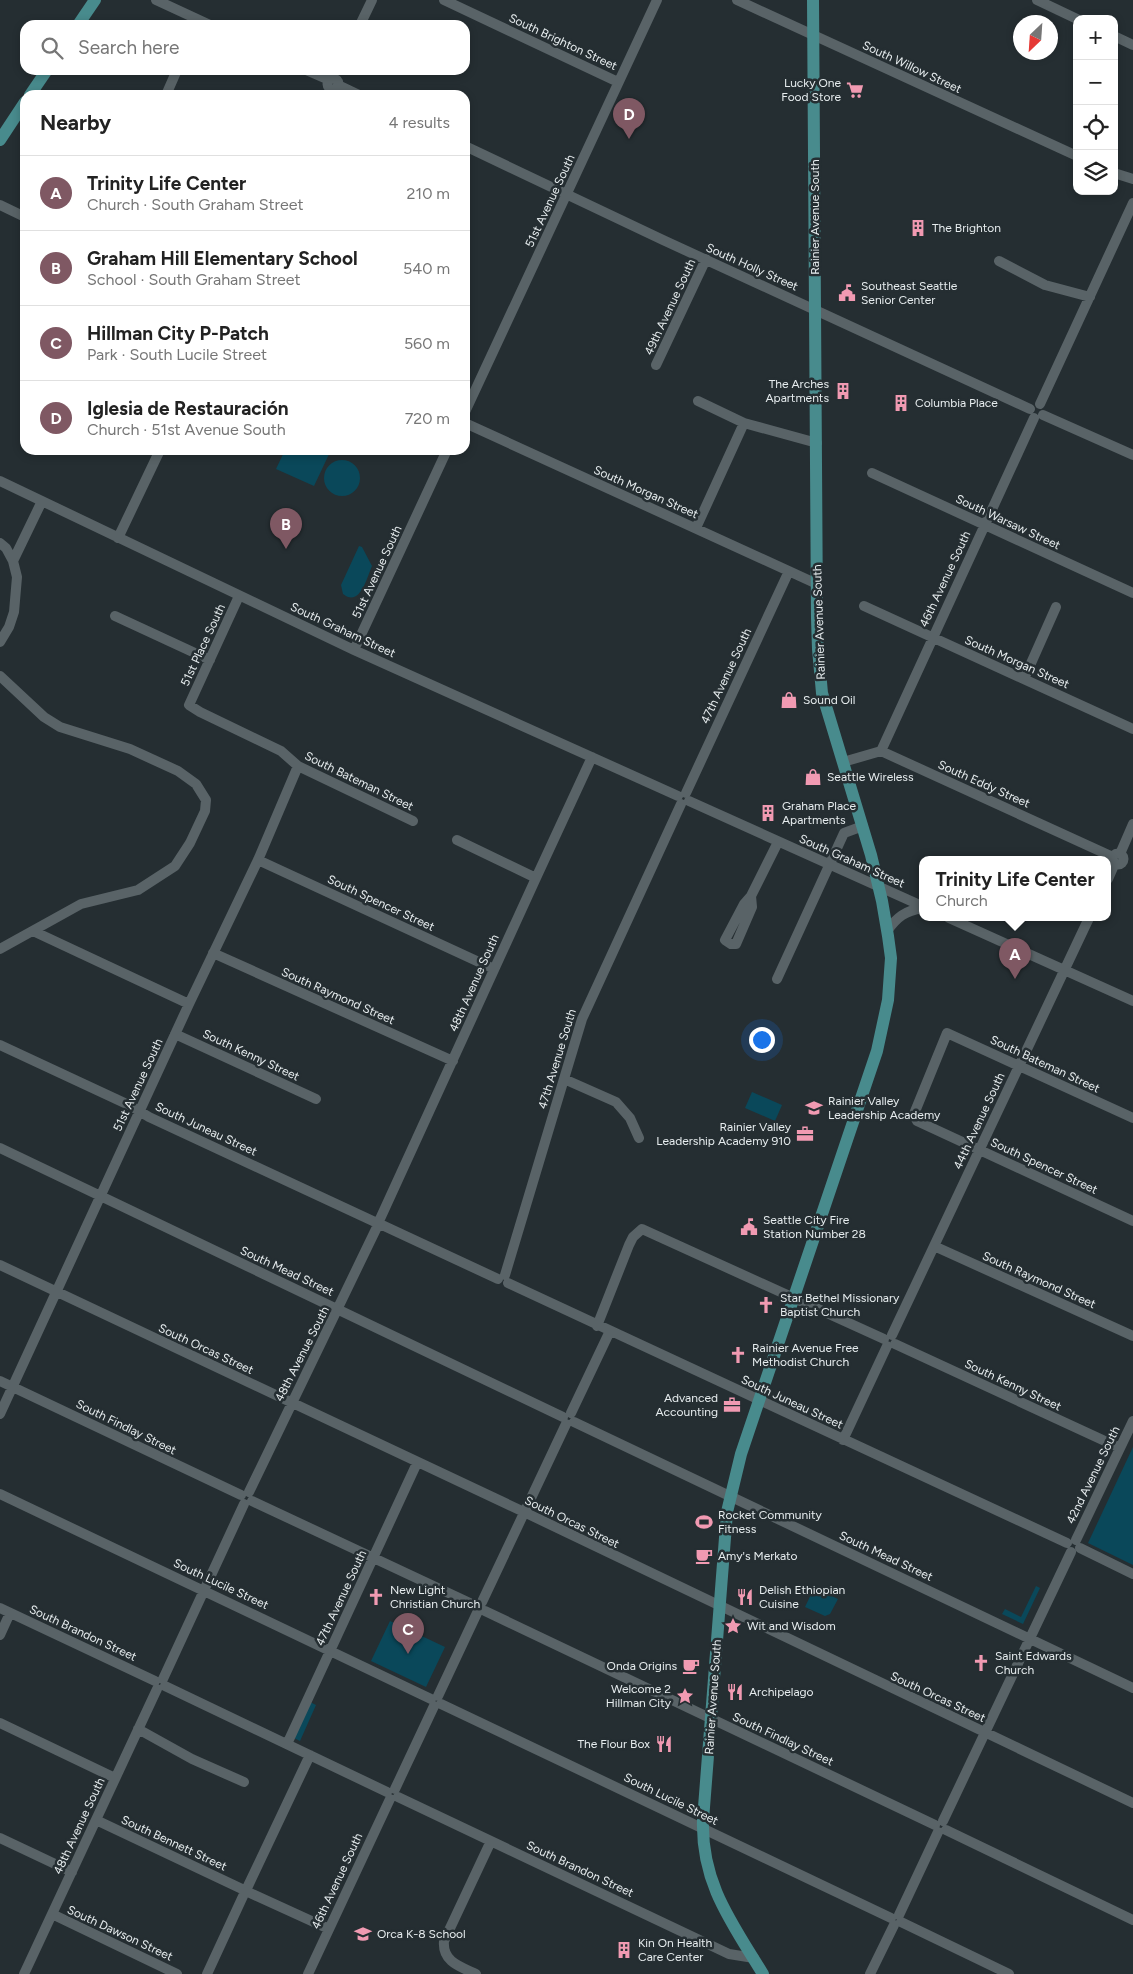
<!DOCTYPE html>
<html lang="en">
<head>
<meta charset="utf-8">
<style>
	:root { --surface:#fff; --page:#f6f6f6; --text:#222; --muted:#767676; --line:#e0e0e0; --accent:#7f5863 }
	body { margin:0; font-family:Figtree,sans-serif; background:var(--page); color:var(--text) }
	.controls { position:absolute; right:15px; top:15px; display:grid; overflow:hidden; border-radius:10px; box-shadow:0 2px 8px #0003 }
	.controls button { width:45px; height:45px; display:grid; place-items:center; padding:0; border:0; border-bottom:1px solid var(--line); background:var(--surface); color:var(--text); font:25px sans-serif }
	.compass { position:absolute; left:1013px; top:15px; width:45px; height:45px; border-radius:50%; background:var(--surface); box-shadow:0 2px 8px #0003; rotate:205deg }
	.you { position:absolute; left:761px; top:1039px; width:18px; height:18px; margin:-12px; border:4px solid #fff; border-radius:50%; background:#1a73e8; box-shadow:0 0 0 8px #1a73e833 }
	.badge { display:grid; place-items:center; width:32px; height:32px; border-radius:50%; background:var(--accent); color:#fff; font-size:16px; font-weight:700 }
	.pin { position:absolute; translate:-50% -41px; filter:drop-shadow(0 1px 2px #0008) }
	.pin::after { content:''; position:absolute; top:26px; width:18px; height:15px; background:inherit; clip-path:polygon(0 0,100% 0,50% 100%) }
	.popup { position:absolute; left:919px; top:856px; width:192px; height:65px; box-sizing:border-box; display:grid; place-content:center; border-radius:10px; background:var(--surface); filter:drop-shadow(0 1px 4px #0005); font-size:16px; white-space:nowrap; color:var(--muted) }
	.popup b { font-size:19px; color:var(--text) }
	.popup::after { content:''; position:absolute; left:50%; top:100%; margin-left:-10px; border:10px solid transparent; border-top-color:var(--surface) }
	.list { margin:0; padding:0; list-style:none }
	h2 { display:flex; justify-content:space-between; align-items:center; height:65px; margin:0; padding:0 20px; font-size:21px }
	h2 small { font-size:16px; font-weight:400; color:var(--muted) }
	.list li { display:grid; grid-template-columns:32px 1fr auto; gap:15px; align-items:center; box-sizing:border-box; height:75px; padding:0 20px; border-top:1px solid var(--line) }
	.list b { display:block; font-size:19px; white-space:nowrap }
	.list p { margin:0; font-size:16px; white-space:nowrap; color:var(--muted) }
	.list em { font-size:16px; font-style:normal; color:var(--muted) }
	.icon { flex:none; width:28px; height:28px; fill:none; stroke:currentColor; stroke-width:2; stroke-linecap:round; stroke-linejoin:round }
	.map { position:relative; flex:none; width:1133px; height:1974px; overflow:hidden }
	.search { position:absolute; background:var(--surface); box-shadow:0 2px 8px #0003; left:20px; top:20px; width:450px; height:55px; display:flex; align-items:center; gap:12px; box-sizing:border-box; padding:0 18px; border-radius:15px; color:var(--muted); font-size:19px }
	.panel { position:absolute; background:var(--surface); box-shadow:0 2px 8px #0003; left:20px; top:90px; width:450px; height:365px; border-radius:15px }
	.map>svg:first-child { display:block }
	.green { fill:#0a485a }
	.lines { fill:none; stroke-linecap:round; stroke-linejoin:round }
	.minor { stroke:#596367; stroke-width:10 }
	.major { stroke:#488b8d; stroke-width:12 }
	.labels { text-anchor:middle; stroke-width:5; stroke-linejoin:round; paint-order:stroke }
	.street-label { font-size:12px; fill:#e6ecee; stroke:#252e32 }
	.poi-label { font-size:12px; fill:#e6ecee; stroke:#252e32; text-anchor:start }
</style>
</head>
<body>
<div class="map">
<svg width="1133" height="1974" viewBox="0 0 1133 1974">
	<rect width="100%" height="100%" fill="#252e32"/>
	<path class="green" d="M 285,450 L 331,450 L 314,486 L 276,469 Z
		M324 478a18 18 0 1 1 36 0a18 18 0 1 1-36 0Z
		M 359,546 L 362,547 L 372,566 C 367,577 360,608 343,594 L 341,585 Z
		M 752,1092 L 782,1105 L 775,1121 L 745,1108 Z
		M 1133,1447 L 1133,1565 L 1088,1543 Z
		M 1036,1586 L 1040,1588 L 1023,1624 L 1002,1614 L 1005,1609 L 1021,1617 Z
		M 814,1588 L 838,1599 L 830,1614 L 825,1616 L 805,1607 Z
		M 390,1621 L 445,1647 L 426,1687 L 371,1661 Z
		M 310,1702 L 316,1705 L 300,1741 L 294,1738 Z"/>
	<g class="lines">
		<path class="minor" d="M 156,0 L 210,25
			M 444,0 L 618,82
			M 737,0 L 1077,156
			M 1037,0 L 1077,19
			M 360,25 L 372,0
			M 1114,36 L 1133,45
			M 306,70 L 329,80
			M327.5 84a5.5 5.5 0 1 1 11 0a5.5 5.5 0 1 1-11 0Z
			M 338,85 L 359,95
			M 166,95 L 177,70
			M 465,146 L 663,240 L 1030,409
			M 1114,173 L 1133,179
			M 0,205 L 25,217
			M 999,261 L 1045,285 L 1090,297
			M 656,365 L 706,259
			M 698,401 L 744,423 L 817,443
			M 1040,404 L 1133,203
			M 465,412 L 657,0
			M 1043,415 L 1133,455
			M 465,423 L 817,584
			M 872,473 L 1133,593
			M 0,481 L 354,650 L 678,796
			M 696,528 L 744,423
			M 118,538 L 160,450
			M 0,543 L 6,548 L 13,561
			M 239,596 L 189,705 L 200,712 L 281,751 L 298,766 L 413,821
			M 864,606 L 1133,729
			M 115,616 L 210,660
			M 0,642 L 9,627 L 14,612 L 17,577 L 13,561 L 42,501
			M 354,650 L 447,450
			M 0,676 L 44,717 L 60,727 L 130,749 L 178,771 L 196,784 L 206,800 L 205,811 L 190,843 L 175,866 L 138,890 L 81,904 L 0,949
			M 1024,679 L 1056,607
			M 881,751 L 1034,418
			M 843,762 L 881,751 L 1113,857
			M 686,793 L 789,571
			M 689,801 L 922,906
			M 457,840 L 536,878
			M1112.5 859a5.5 5.5 0 1 1 11 0a5.5 5.5 0 1 1-11 0Z
			M 1120,854 L 1133,824
			M 258,860 L 494,969
			M 1108,879 L 1115,863
			M 751,896 L 744,904 L 725,940 L 731,944 L 736,944 L 752,907 L 751,896 L 778,842
			M 949,918 L 1133,1001
			M 33,931 L 189,1004
			M 887,931 C 897,917 905,911 922,908
			M 213,953 L 453,1061
			M 777,979 L 844,833 L 863,826
			M 175,1034 L 316,1099
			M 0,1045 L 131,1106 L 149,1117 L 375,1222
			M 564,1079 L 616,1102 L 630,1118 L 639,1138
			M 1133,1118 L 947,1033 L 914,1114 L 917,1121 L 1133,1221
			M 0,1148 L 563,1417
			M 380,1219 L 536,878 L 592,757
			M 382,1225 L 498,1279
			M 934,1246 L 1133,1336
			M 0,1265 L 524,1512 L 1133,1803
			M 505,1275 L 582,1019 L 681,804
			M 508,1283 L 1067,1543
			M 597,1326 L 629,1245 L 633,1237 L 642,1229 L 884,1339
			M 892,1335 L 1089,918
			M 895,1344 L 1120,1448
			M 0,1381 L 241,1495
			M 571,1413 L 610,1331
			M 0,1414 L 189,1004 L 258,860 L 298,766
			M 574,1422 L 1133,1688
			M 843,1440 L 887,1346
			M 249,1492 L 377,1227
			M 0,1494 L 431,1699
			M 252,1501 L 474,1605
			M 1076,1540 L 1133,1421
			M 1080,1548 L 1133,1574
			M 482,1602 L 566,1424
			M 0,1608 L 155,1681
			M 485,1611 L 935,1825
			M 0,1635 L 10,1613
			M 163,1679 L 244,1504
			M 165,1686 L 387,1792
			M 438,1696 L 477,1613
			M 441,1704 L 891,1918
			M 0,1723 L 115,1778
			M 138,1729 L 192,1759 L 244,1782
			M 287,1744 L 417,1463
			M 395,1789 L 434,1706
			M 398,1797 L 729,1954 L 754,1958
			M 96,1820 L 242,1889
			M 943,1821 L 1071,1552
			M 946,1830 L 1133,1920
			M 0,1838 L 72,1872
			M 248,1886 L 310,1755
			M 250,1893 L 329,1929
			M 52,1914 L 177,1974
			M 899,1915 L 938,1832
			M 901,1922 L 1009,1974
			M 24,1974 L 157,1689
			M 207,1974 L 244,1894
			M 308,1974 L 390,1799
			M 476,1974 C 461,1967 442,1962 444,1941 L 491,1841
			M 870,1974 L 894,1925"/>
		<path class="major" d="M 78,25 L 95,0
			M 30,95 L 47,70
			M 0,140 L 25,102
			M 763,1974 C 732,1923 701,1883 703,1820 L 727,1512 L 741,1454 L 877,1051 L 888,1000 L 891,958 L 888,936 L 882,901 L 871,855 L 822,693 L 818,649 L 817,618 L 813,0"/>
	</g>
	<defs>
		<g id="supermarket-bare" transform="scale(1.35)"><path d="M-6-5.5h2.5l.6 2H6L4.5 2H-2.5L-4.4-4H-6ZM-1.5 3.2a1.3 1.3 0 1 0 .1 0ZM3 3.2a1.3 1.3 0 1 0 .1 0Z" fill="#f19ab2" stroke="#252e32" stroke-width="2.5" paint-order="stroke"/></g>
		<g id="building-bare" transform="scale(1.35)"><path d="M-4-6H4V6H1V3H-1V6H-4ZM-2.5-4.3h1.7v1.8h-1.7ZM.8-4.3h1.7v1.8H.8ZM-2.5-1h1.7V.8h-1.7ZM.8-1h1.7V.8H.8Z" fill="#f19ab2" stroke="#252e32" stroke-width="2.5" paint-order="stroke"/></g>
		<g id="civic-bare" transform="scale(1.35)"><path d="M-.6-6.5H3V-4.5H.6V-3L4-1V1h2V6H-6V1h2V-1L-.6-3ZM-1.2 2.5V6h2.4V2.5Z" fill="#f19ab2" stroke="#252e32" stroke-width="2.5" paint-order="stroke"/></g>
		<g id="shop-bare" transform="scale(1.35)"><path d="M-5-2.5h2.3a2.7 3.5 0 0 1 5.4 0H5L5.5 6h-11ZM-1.5-2.5h3a1.5 2.3 0 0 0-3 0Z" fill="#f19ab2" stroke="#252e32" stroke-width="2.5" paint-order="stroke"/></g>
		<g id="school-bare" transform="scale(1.35)"><path d="M0-5L7-2L0 1L-7-2ZM-4 1L0 2.5L4 1V4Q0 6-4 4Z" fill="#f19ab2" stroke="#252e32" stroke-width="2.5" paint-order="stroke"/></g>
		<g id="office-bare" transform="scale(1.35)"><path d="M-6-3h4V-5.5h4V-3h4V5H-6ZM-1-4.5V-3h2v-1.5ZM-6 0V1H6V0Z" fill="#f19ab2" stroke="#252e32" stroke-width="2.5" paint-order="stroke"/></g>
		<g id="church-bare" transform="scale(1.35)"><path d="M-1.2-6h2.4v3.5h3.3v2.4h-3.3V6h-2.4V-.1h-3.3v-2.4h3.3Z" fill="#f19ab2" stroke="#252e32" stroke-width="2.5" paint-order="stroke"/></g>
		<g id="stadium-bare" transform="scale(1.35)"><path d="M0-5a6.5 5 0 1 0 0 10a6.5 5 0 1 0 0-10ZM-3.5-1.8h7v3.6h-7Z" fill="#f19ab2" stroke="#252e32" stroke-width="2.5" paint-order="stroke"/></g>
		<g id="cafe-bare" transform="scale(1.35)"><path d="M-5.5-4.5H6V0H3Q3 3.5 0 3.5H-2.5Q-5.5 3.5-5.5 0ZM3-3.2v2h1.7v-2ZM-6 4.5H4V6H-6Z" fill="#f19ab2" stroke="#252e32" stroke-width="2.5" paint-order="stroke"/></g>
		<g id="restaurant-bare" transform="scale(1.35)"><path d="M-5-6h1v4h1v-4h1v4h1v-4h1v5L-1.5 .5V6h-2V.5L-5-1ZM5-6V6H3V1.5H1.5Q1.5-4 5-6Z" fill="#f19ab2" stroke="#252e32" stroke-width="2.5" paint-order="stroke"/></g>
		<g id="sight-bare" transform="scale(1.35)"><path d="M0-6L1.8-2.2L6-1.7L2.9 1.2L3.7 5.4L0 3.3L-3.7 5.4L-2.9 1.2L-6-1.7L-1.8-2.2Z" fill="#f19ab2" stroke="#252e32" stroke-width="2.5" paint-order="stroke"/></g>
	</defs>
	<g fill-rule="evenodd">
		<use href="#supermarket-bare" x="855" y="90"/>
		<use href="#building-bare" x="918" y="228"/>
		<use href="#civic-bare" x="847" y="293"/>
		<use href="#building-bare" x="843" y="391"/>
		<use href="#building-bare" x="901" y="403"/>
		<use href="#shop-bare" x="789" y="700"/>
		<use href="#shop-bare" x="813" y="777"/>
		<use href="#building-bare" x="768" y="813"/>
		<use href="#school-bare" x="814" y="1108"/>
		<use href="#office-bare" x="805" y="1134"/>
		<use href="#civic-bare" x="749" y="1227"/>
		<use href="#church-bare" x="766" y="1305"/>
		<use href="#church-bare" x="738" y="1355"/>
		<use href="#office-bare" x="732" y="1405"/>
		<use href="#stadium-bare" x="704" y="1522"/>
		<use href="#cafe-bare" x="704" y="1556"/>
		<use href="#church-bare" x="376" y="1597"/>
		<use href="#restaurant-bare" x="745" y="1597"/>
		<use href="#sight-bare" x="733" y="1626"/>
		<use href="#church-bare" x="981" y="1663"/>
		<use href="#cafe-bare" x="691" y="1666"/>
		<use href="#restaurant-bare" x="735" y="1692"/>
		<use href="#sight-bare" x="685" y="1696"/>
		<use href="#restaurant-bare" x="664" y="1744"/>
		<use href="#school-bare" x="363" y="1934"/>
		<use href="#building-bare" x="624" y="1950"/>
	</g>
	<g class="labels">
		<g class="street-label">
			<text transform="translate(563 42) rotate(25)" y="4">South Brighton Street</text>
			<text transform="translate(912 67) rotate(25)" y="4">South Willow Street</text>
			<text transform="translate(550 201) rotate(-65)" y="4">51st Avenue South</text>
			<text transform="translate(815 217) rotate(-90)" y="4">Rainier Avenue South</text>
			<text transform="translate(752 267) rotate(24)" y="4">South Holly Street</text>
			<text transform="translate(670 307) rotate(-65)" y="4">49th Avenue South</text>
			<text transform="translate(646 492) rotate(24)" y="4">South Morgan Street</text>
			<text transform="translate(1008 522) rotate(25)" y="4">South Warsaw Street</text>
			<text transform="translate(377 572) rotate(-65)" y="4">51st Avenue South</text>
			<text transform="translate(945 579) rotate(-65)" y="4">46th Avenue South</text>
			<text transform="translate(819 622) rotate(-92)" y="4">Rainier Avenue South</text>
			<text transform="translate(343 630) rotate(25)" y="4">South Graham Street</text>
			<text transform="translate(203 645) rotate(-65)" y="4">51st Place South</text>
			<text transform="translate(1017 662) rotate(24)" y="4">South Morgan Street</text>
			<text transform="translate(726 676) rotate(-65)" y="4">47th Avenue South</text>
			<text transform="translate(359 781) rotate(26)" y="4">South Bateman Street</text>
			<text transform="translate(984 784) rotate(24)" y="4">South Eddy Street</text>
			<text transform="translate(852 861) rotate(24)" y="4">South Graham Street</text>
			<text transform="translate(381 903) rotate(25)" y="4">South Spencer Street</text>
			<text transform="translate(474 983) rotate(-66)" y="4">48th Avenue South</text>
			<text transform="translate(338 996) rotate(24)" y="4">South Raymond Street</text>
			<text transform="translate(251 1055) rotate(25)" y="4">South Kenny Street</text>
			<text transform="translate(557 1059) rotate(-73)" y="4">47th Avenue South</text>
			<text transform="translate(1045 1064) rotate(25)" y="4">South Bateman Street</text>
			<text transform="translate(138 1085) rotate(-65)" y="4">51st Avenue South</text>
			<text transform="translate(979 1121) rotate(-65)" y="4">44th Avenue South</text>
			<text transform="translate(206 1129) rotate(25)" y="4">South Juneau Street</text>
			<text transform="translate(1044 1166) rotate(25)" y="4">South Spencer Street</text>
			<text transform="translate(287 1271) rotate(25)" y="4">South Mead Street</text>
			<text transform="translate(1039 1280) rotate(24)" y="4">South Raymond Street</text>
			<text transform="translate(206 1349) rotate(25)" y="4">South Orcas Street</text>
			<text transform="translate(302 1354) rotate(-63)" y="4">48th Avenue South</text>
			<text transform="translate(1013 1385) rotate(25)" y="4">South Kenny Street</text>
			<text transform="translate(792 1402) rotate(25)" y="4">South Juneau Street</text>
			<text transform="translate(126 1427) rotate(26)" y="4">South Findlay Street</text>
			<text transform="translate(1093 1475) rotate(-64)" y="4">42nd Avenue South</text>
			<text transform="translate(572 1522) rotate(26)" y="4">South Orcas Street</text>
			<text transform="translate(886 1556) rotate(25)" y="4">South Mead Street</text>
			<text transform="translate(221 1584) rotate(25)" y="4">South Lucile Street</text>
			<text transform="translate(341 1598) rotate(-65)" y="4">47th Avenue South</text>
			<text transform="translate(83 1633) rotate(25)" y="4">South Brandon Street</text>
			<text transform="translate(713 1697) rotate(-86)" y="4">Rainier Avenue South</text>
			<text transform="translate(938 1697) rotate(25)" y="4">South Orcas Street</text>
			<text transform="translate(783 1739) rotate(25)" y="4">South Findlay Street</text>
			<text transform="translate(671 1799) rotate(26)" y="4">South Lucile Street</text>
			<text transform="translate(79 1826) rotate(-65)" y="4">48th Avenue South</text>
			<text transform="translate(174 1843) rotate(25)" y="4">South Bennett Street</text>
			<text transform="translate(580 1869) rotate(25)" y="4">South Brandon Street</text>
			<text transform="translate(337 1881) rotate(-65)" y="4">46th Avenue South</text>
			<text transform="translate(120 1933) rotate(25)" y="4">South Dawson Street</text>
		</g>
		<g class="poi-label">
			<text x="841" y="87" text-anchor="end">Lucky One<tspan x="841" dy="14">Food Store</tspan></text>
			<text x="932" y="232">The Brighton</text>
			<text x="861" y="290">Southeast Seattle<tspan x="861" dy="14">Senior Center</tspan></text>
			<text x="829" y="388" text-anchor="end">The Arches<tspan x="829" dy="14">Apartments</tspan></text>
			<text x="915" y="407">Columbia Place</text>
			<text x="803" y="704">Sound Oil</text>
			<text x="827" y="781">Seattle Wireless</text>
			<text x="782" y="810">Graham Place<tspan x="782" dy="14">Apartments</tspan></text>
			<text x="828" y="1105">Rainier Valley<tspan x="828" dy="14">Leadership Academy</tspan></text>
			<text x="791" y="1131" text-anchor="end">Rainier Valley<tspan x="791" dy="14">Leadership Academy 910</tspan></text>
			<text x="763" y="1224">Seattle City Fire<tspan x="763" dy="14">Station Number 28</tspan></text>
			<text x="780" y="1302">Star Bethel Missionary<tspan x="780" dy="14">Baptist Church</tspan></text>
			<text x="752" y="1352">Rainier Avenue Free<tspan x="752" dy="14">Methodist Church</tspan></text>
			<text x="718" y="1402" text-anchor="end">Advanced<tspan x="718" dy="14">Accounting</tspan></text>
			<text x="718" y="1519">Rocket Community<tspan x="718" dy="14">Fitness</tspan></text>
			<text x="718" y="1560">Amy's Merkato</text>
			<text x="390" y="1594">New Light<tspan x="390" dy="14">Christian Church</tspan></text>
			<text x="759" y="1594">Delish Ethiopian<tspan x="759" dy="14">Cuisine</tspan></text>
			<text x="747" y="1630">Wit and Wisdom</text>
			<text x="995" y="1660">Saint Edwards<tspan x="995" dy="14">Church</tspan></text>
			<text x="677" y="1670" text-anchor="end">Onda Origins</text>
			<text x="671" y="1693" text-anchor="end">Welcome 2<tspan x="671" dy="14">Hillman City</tspan></text>
			<text x="749" y="1696">Archipelago</text>
			<text x="650" y="1748" text-anchor="end">The Flour Box</text>
			<text x="377" y="1938">Orca K-8 School</text>
			<text x="638" y="1947">Kin On Health<tspan x="638" dy="14">Care Center</tspan></text>
		</g>
	</g>
</svg>
<div class="controls">
<button>+</button>
<button>−</button>
<button><svg class="icon" aria-label="locate" viewBox="0 0 24 24"><circle cx="12" cy="12" r="6"/><path d="M12 2v4M12 18v4M2 12h4M18 12h4"/></svg></button>
<button><svg class="icon" aria-label="layers" viewBox="0 0 24 24"><path d="M12 4l9 5-9 5-9-5zM3 14l9 5 9-5"/></svg></button>
</div>
<svg class="compass" viewBox="-18 -18 36 36"><path d="M0-13l5 13h-10z" fill="#e53935"/><path d="M0 13l5-13h-10z" fill="#767676"/></svg>
<div class="you"></div>
<div class="pin badge" style="left:1015px;top:979px">A</div>
<div class="popup"><b>Trinity Life Center</b>Church</div>
<div class="pin badge" style="left:286px;top:549px">B</div>
<div class="pin badge" style="left:408px;top:1654px">C</div>
<div class="pin badge" style="left:629px;top:139px">D</div>
<div class="search"><svg class="icon" aria-label="search" viewBox="0 0 24 24"><circle cx="10" cy="10" r="6"/><path d="M15 15l6 6"/></svg>Search here</div>
<section class="panel">
<h2>Nearby<small>4 results</small></h2>
<ul class="list">
<li><span class="badge">A</span><div><b>Trinity Life Center</b><p>Church · South Graham Street</p></div><em>210 m</em></li>
<li><span class="badge">B</span><div><b>Graham Hill Elementary School</b><p>School · South Graham Street</p></div><em>540 m</em></li>
<li><span class="badge">C</span><div><b>Hillman City P-Patch</b><p>Park · South Lucile Street</p></div><em>560 m</em></li>
<li><span class="badge">D</span><div><b>Iglesia de Restauración</b><p>Church · 51st Avenue South</p></div><em>720 m</em></li>
</ul>
</section>
</div>
</body>
</html>
